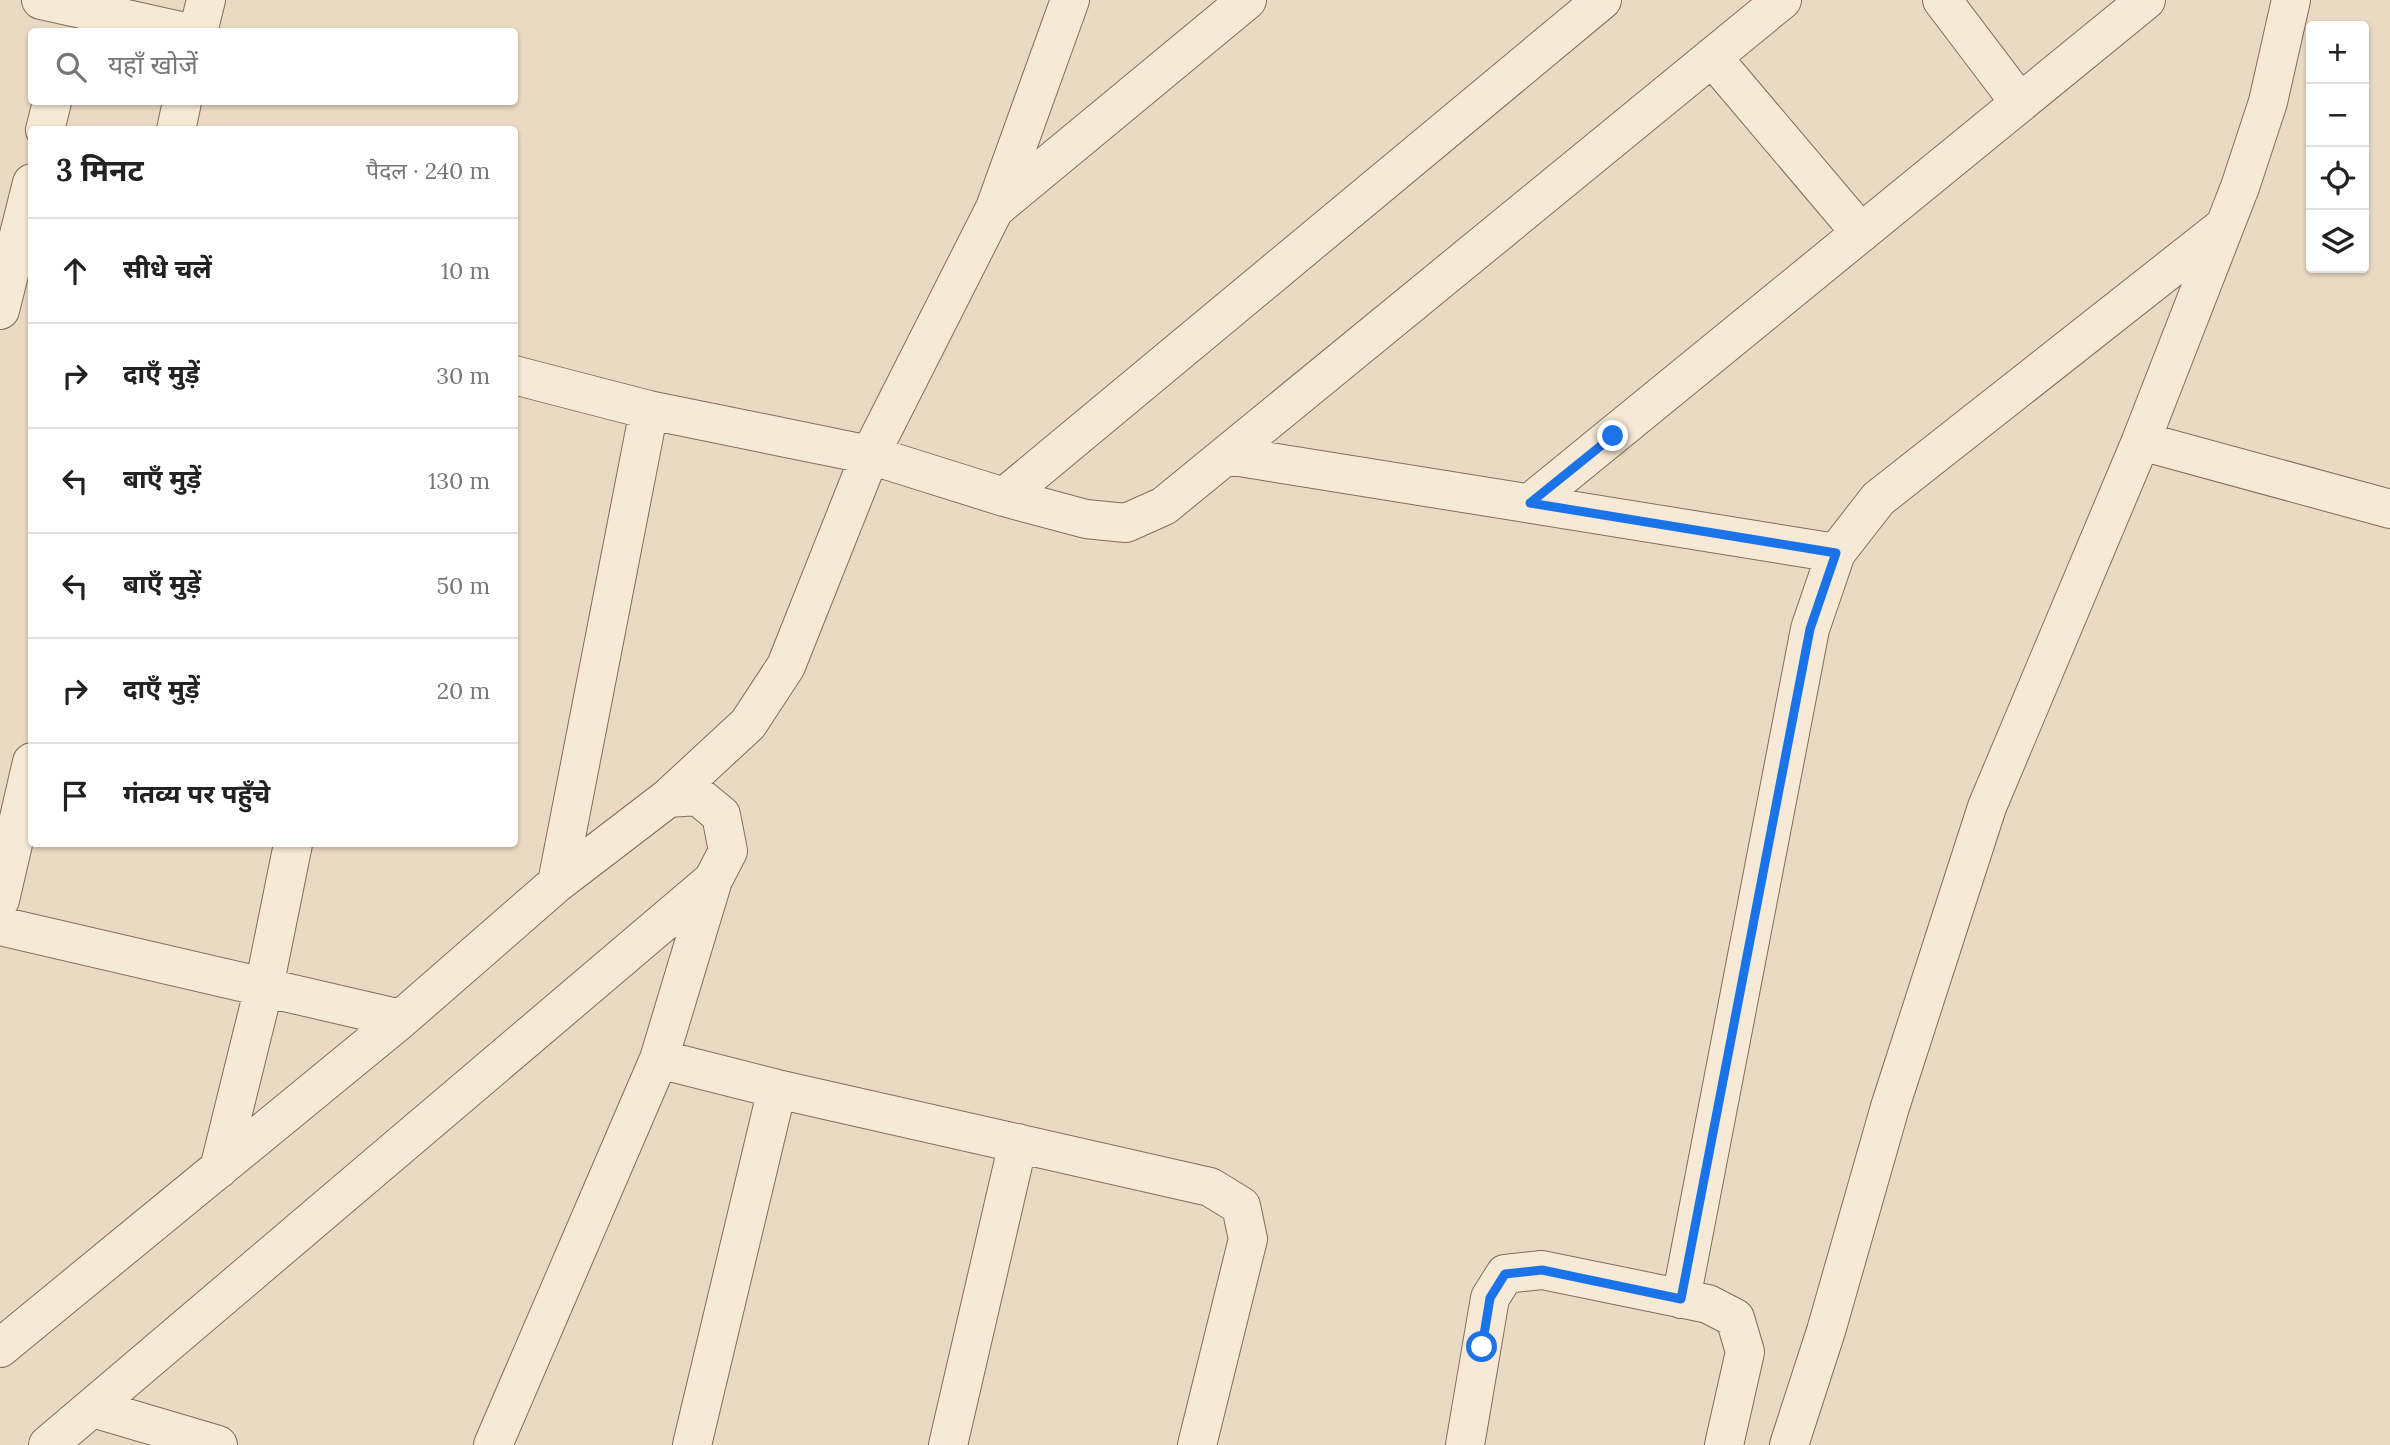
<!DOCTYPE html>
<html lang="hi">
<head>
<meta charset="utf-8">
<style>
	:root { --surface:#fff; --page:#f2f2f2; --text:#222; --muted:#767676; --line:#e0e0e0 }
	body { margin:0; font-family:Lora,"Noto Sans Devanagari",serif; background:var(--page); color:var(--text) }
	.controls { position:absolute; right:21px; top:21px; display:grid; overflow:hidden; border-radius:7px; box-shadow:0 2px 5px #0004 }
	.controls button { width:63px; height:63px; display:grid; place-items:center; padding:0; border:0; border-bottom:2px solid var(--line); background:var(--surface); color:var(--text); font:35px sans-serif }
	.stop { position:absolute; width:21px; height:21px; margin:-16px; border:5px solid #1a73e8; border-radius:50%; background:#fff }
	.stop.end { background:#1a73e8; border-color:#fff; box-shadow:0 2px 7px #0008 }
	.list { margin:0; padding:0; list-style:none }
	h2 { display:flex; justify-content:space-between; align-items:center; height:91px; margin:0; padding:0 28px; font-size:30px }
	h2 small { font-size:23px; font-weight:400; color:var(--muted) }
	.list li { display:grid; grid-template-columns:46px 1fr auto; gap:21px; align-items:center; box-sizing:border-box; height:105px; padding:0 28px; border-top:2px solid var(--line) }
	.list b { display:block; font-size:26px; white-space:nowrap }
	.list em { font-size:23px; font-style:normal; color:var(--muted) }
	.icon { flex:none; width:38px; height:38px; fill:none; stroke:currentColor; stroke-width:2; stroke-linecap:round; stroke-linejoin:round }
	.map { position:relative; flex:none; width:2390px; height:1445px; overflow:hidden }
	.search { position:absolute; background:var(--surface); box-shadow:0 2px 5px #0004; left:28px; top:28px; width:490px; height:77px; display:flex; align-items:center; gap:18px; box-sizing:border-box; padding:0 24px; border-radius:7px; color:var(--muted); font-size:26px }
	.panel { position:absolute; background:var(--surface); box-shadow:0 2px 5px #0004; left:28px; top:126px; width:490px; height:721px; border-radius:7px }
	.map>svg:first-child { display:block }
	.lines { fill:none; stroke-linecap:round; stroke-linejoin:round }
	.minor-casing { stroke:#846c5b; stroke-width:40 }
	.minor { stroke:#f6e9d5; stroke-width:38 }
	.route { stroke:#1a73e8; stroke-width:9 }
</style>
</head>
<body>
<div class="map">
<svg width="2390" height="1445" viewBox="0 0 2390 1445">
	<rect width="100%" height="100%" fill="#ebdac3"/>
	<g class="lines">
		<g class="minor-casing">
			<path id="minor" d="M 41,0 L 185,32
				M 1942,0 L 2020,103
				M 198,32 L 206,0
				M 1712,57 L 1861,233
				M 45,130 L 52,102
				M 176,130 L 182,102
				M 997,207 L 1247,0
				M 0,310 L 32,183
				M 514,375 L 649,410 L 870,455 L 1004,497 L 1086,519 L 1126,523 L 1164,506 L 1782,0
				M 2141,441 L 2390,509
				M 1227,455 L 1836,553
				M 1004,497 L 1602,0
				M 1530,503 L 2146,0
				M 668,798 L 748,724 L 786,666 L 870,455 L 995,208 L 1070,0
				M 557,883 L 649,410
				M 0,900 L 32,762
				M 0,926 L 401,1019
				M 659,1059 L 777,1089 L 1210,1187 L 1241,1206 L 1248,1239 L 1197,1445
				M 219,1169 L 264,987 L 293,844
				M 1681,1299 L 1810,629 L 1836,553 L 1878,499 L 2222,228
				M 0,1348 L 401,1019 L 557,883 L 668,798 L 698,796 L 721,815 L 728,851 L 713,880 L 48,1445
				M 93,1408 L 218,1445
				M 493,1445 L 659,1059 L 713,880
				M 692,1445 L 777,1089
				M 948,1445 L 1018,1143
				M 1465,1445 L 1490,1298 L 1505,1274 L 1542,1270 L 1708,1304 L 1735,1318 L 1745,1352 L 1724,1445
				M 1789,1445 L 1826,1331 L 1890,1107 L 1987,807 L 2141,441 L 2240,187 L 2268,102 L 2291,0"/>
		</g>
		<use href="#minor" class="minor"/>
	</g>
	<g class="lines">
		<path class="route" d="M 1482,1347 L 1490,1298 L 1505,1274 L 1542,1270 L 1681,1299 L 1810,629 L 1836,553 L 1530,503 L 1613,436"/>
	</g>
</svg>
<div class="controls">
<button>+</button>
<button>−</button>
<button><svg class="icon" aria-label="locate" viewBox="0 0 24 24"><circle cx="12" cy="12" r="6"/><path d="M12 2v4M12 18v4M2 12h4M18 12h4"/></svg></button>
<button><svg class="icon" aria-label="layers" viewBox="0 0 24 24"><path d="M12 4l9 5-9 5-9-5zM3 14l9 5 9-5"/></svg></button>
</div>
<div class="stop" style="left:1482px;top:1347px"></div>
<div class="stop end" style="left:1613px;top:436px"></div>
<div class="search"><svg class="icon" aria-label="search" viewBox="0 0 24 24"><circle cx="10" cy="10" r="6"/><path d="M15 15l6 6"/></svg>यहाँ खोजें</div>
<section class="panel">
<h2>3 मिनट<small>पैदल · 240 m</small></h2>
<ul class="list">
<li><svg class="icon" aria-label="ahead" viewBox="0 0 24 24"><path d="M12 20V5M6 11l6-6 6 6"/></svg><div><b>सीधे चलें</b></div><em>10 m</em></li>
<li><svg class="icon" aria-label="right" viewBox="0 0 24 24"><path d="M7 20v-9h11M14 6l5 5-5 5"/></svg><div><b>दाएँ मुड़ें</b></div><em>30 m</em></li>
<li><svg class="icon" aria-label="left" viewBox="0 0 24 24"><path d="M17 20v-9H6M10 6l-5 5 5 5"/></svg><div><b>बाएँ मुड़ें</b></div><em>130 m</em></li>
<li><svg class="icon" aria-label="left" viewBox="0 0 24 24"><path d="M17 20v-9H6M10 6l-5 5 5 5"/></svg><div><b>बाएँ मुड़ें</b></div><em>50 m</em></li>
<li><svg class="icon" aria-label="right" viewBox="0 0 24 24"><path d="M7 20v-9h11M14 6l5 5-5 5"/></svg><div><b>दाएँ मुड़ें</b></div><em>20 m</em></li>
<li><svg class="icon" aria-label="arrive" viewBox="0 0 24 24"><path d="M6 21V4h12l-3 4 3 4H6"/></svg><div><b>गंतव्य पर पहुँचे</b></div></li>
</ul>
</section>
</div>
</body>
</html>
